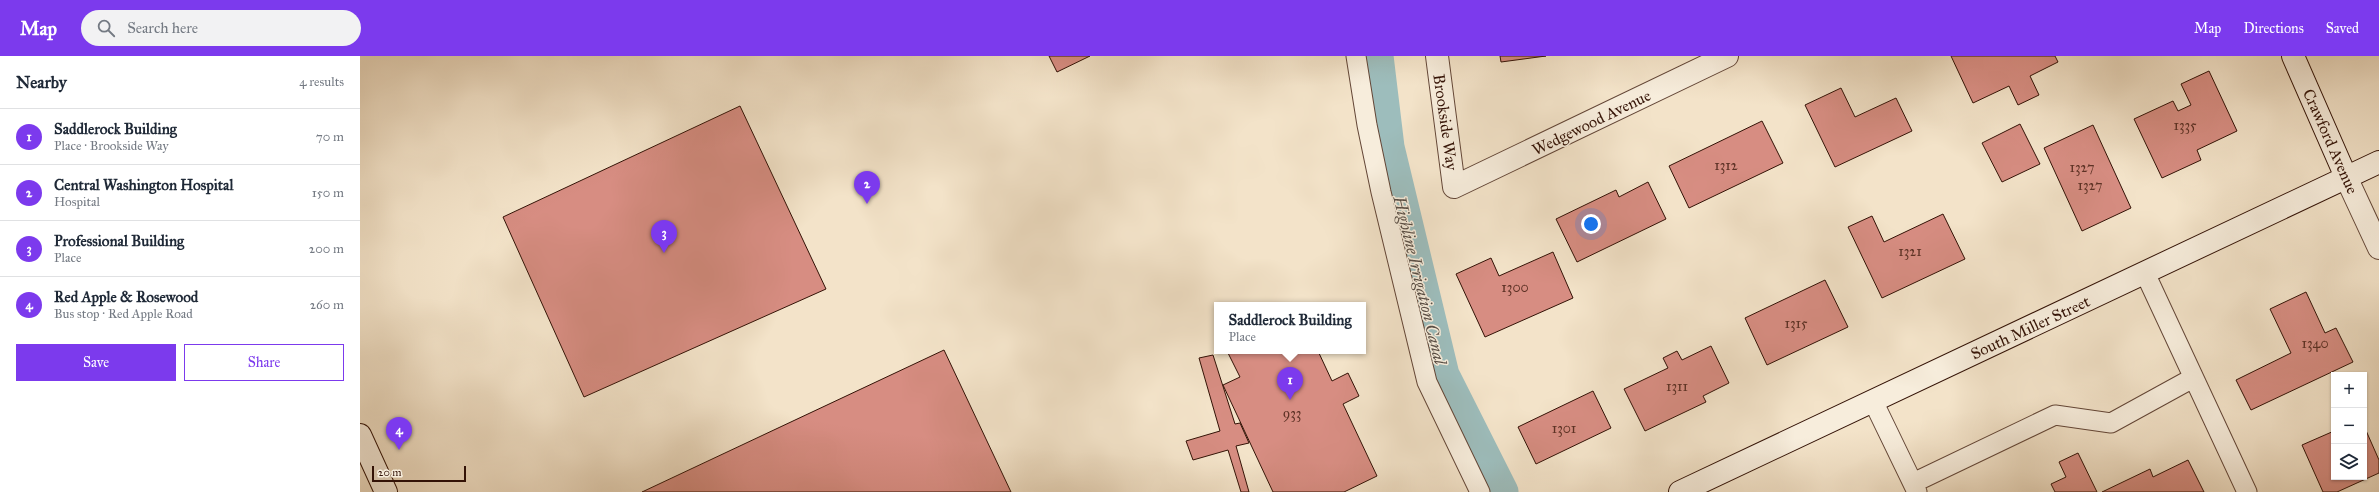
<!DOCTYPE html>
<html lang="en">
<head>
<meta charset="utf-8">
<style>
	:root { --surface:#fff; --page:#f2f2f3; --text:#1f2937; --muted:#747a83; --line:#e0e1e3; --accent:#7c3aed }
	body { margin:0; font-family:"IM FELL Great Primer",serif; background:var(--page); color:var(--text) }
	.controls { position:absolute; right:12px; bottom:12px; display:grid; overflow:hidden; border-radius:0px; box-shadow:0 1px 3px #0004 }
	.controls button { width:36px; height:36px; display:grid; place-items:center; padding:0; border:0; border-bottom:1px solid var(--line); background:var(--surface); color:var(--text); font:20px sans-serif }
	.scale { position:absolute; left:12px; bottom:10px; width:94px; box-sizing:border-box; padding-left:4px; border:2px solid #331206; border-top:0; font-size:11px; line-height:14px; white-space:nowrap; color:#331206; -webkit-text-stroke:3px #f7eddc; paint-order:stroke }
	.you { position:absolute; left:1231px; top:168px; width:14px; height:14px; margin:-10px; border:3px solid #fff; border-radius:50%; background:#1a73e8; box-shadow:0 0 0 6px #1a73e833 }
	.badge { display:grid; place-items:center; width:26px; height:26px; border-radius:50%; background:var(--accent); color:#fff; font-size:13px; font-weight:700 }
	.pin { position:absolute; translate:-50% -33px; filter:drop-shadow(0 1px 2px #0008) }
	.pin::after { content:''; position:absolute; top:21px; width:14px; height:12px; background:inherit; clip-path:polygon(0 0,100% 0,50% 100%) }
	.popup { position:absolute; left:854px; top:246px; width:152px; height:52px; box-sizing:border-box; display:grid; place-content:center; border-radius:0px; background:var(--surface); filter:drop-shadow(0 1px 3px #0005); font-size:13px; white-space:nowrap; color:var(--muted) }
	.popup b { font-size:15px; color:var(--text) }
	.popup::after { content:''; position:absolute; left:50%; top:100%; margin-left:-8px; border:8px solid transparent; border-top-color:var(--surface) }
	.list { margin:0; padding:0; list-style:none }
	h2 { display:flex; justify-content:space-between; align-items:center; height:52px; margin:0; padding:0 16px; font-size:17px }
	h2 small { font-size:13px; font-weight:400; color:var(--muted) }
	.list li { display:grid; grid-template-columns:26px 1fr auto; gap:12px; align-items:center; box-sizing:border-box; height:56px; padding:0 16px; border-top:1px solid var(--line) }
	.list b { display:block; font-size:15px; white-space:nowrap }
	.list p { margin:0; font-size:13px; white-space:nowrap; color:var(--muted) }
	.list em { font-size:13px; font-style:normal; color:var(--muted) }
	.actions { display:flex; gap:8px; padding:12px 16px }
	.actions a { flex:1; padding:9px 0; border:1px solid var(--accent); border-radius:0px; text-align:center; font-size:14px; color:var(--accent) }
	.actions .main { background:var(--accent); color:#fff }
	.icon { flex:none; width:22px; height:22px; fill:none; stroke:currentColor; stroke-width:2; stroke-linecap:round; stroke-linejoin:round }
	.map { position:relative; flex:none; width:2019px; height:436px; overflow:hidden }
	header { display:flex; align-items:center; gap:24px; box-sizing:border-box; height:56px; padding:0 20px; background:var(--accent); color:#fff }
	header strong { font-size:19px }
	nav { display:flex; gap:22px; margin-inline-start:auto; font-size:14px }
	.search { width:280px; height:36px; background:var(--page); display:flex; align-items:center; gap:10px; box-sizing:border-box; padding:0 14px; border-radius:22px; color:var(--muted); font-size:15px }
	main { display:flex }
	aside { flex:1; background:var(--surface) }
	.map>svg:first-child { display:block }
	.lines { fill:none; stroke-linecap:round; stroke-linejoin:round }
	.canal { stroke:#9dbdbc; stroke-width:33 }
	.building { fill:#d78d82; stroke:#331206 }
	.lane-casing { stroke:#634637; stroke-width:21 }
	.street-casing { stroke:#634637; stroke-width:24 }
	.secondary-casing { stroke:#331206; stroke-width:24 }
	.lane { stroke:#f7eddc; stroke-width:19 }
	.street { stroke:#f7eddc; stroke-width:22 }
	.secondary { stroke:#f7eddc; stroke-width:22 }
	.labels { text-anchor:middle; stroke-width:3; stroke-linejoin:round; paint-order:stroke }
	.number-label { font-size:14px; fill:#5c3125 }
	.street-label { font-size:16px; fill:#331206; stroke:#f7eddc }
	.water-label { font-size:17px; font-style:italic; fill:#584e46; stroke:#f7eddc }
</style>
</head>
<body>
<header>
<strong>Map</strong>
<div class="search"><svg class="icon" aria-label="search" viewBox="0 0 24 24"><circle cx="10" cy="10" r="6"/><path d="M15 15l6 6"/></svg>Search here</div>
<nav><a>Map</a><a>Directions</a><a>Saved</a></nav>
</header>
<main>
<aside>
<h2>Nearby<small>4 results</small></h2>
<ul class="list">
<li><span class="badge">1</span><div><b>Saddlerock Building</b><p>Place · Brookside Way</p></div><em>70 m</em></li>
<li><span class="badge">2</span><div><b>Central Washington Hospital</b><p>Hospital</p></div><em>150 m</em></li>
<li><span class="badge">3</span><div><b>Professional Building</b><p>Place</p></div><em>200 m</em></li>
<li><span class="badge">4</span><div><b>Red Apple &amp; Rosewood</b><p>Bus stop · Red Apple Road</p></div><em>260 m</em></li>
</ul>
<div class="actions"><a class="main">Save</a><a>Share</a></div>
</aside>
<div class="map">
<svg width="2019" height="436" viewBox="0 0 2019 436">
	<rect width="100%" height="100%" fill="#f3e3c9"/>
	<filter id="stains"><feTurbulence type="fractalNoise" baseFrequency=".005" numOctaves="4"/><feColorMatrix values="0 0 0 0 .2 0 0 0 0 .09 0 0 0 0 .02 0 0 0 .5 -.17"/></filter>
	<radialGradient id="worn" r=".72"><stop offset=".6" stop-color="#630" stop-opacity="0"/><stop offset="1" stop-color="#630" stop-opacity=".3"/></radialGradient>
	<g class="lines">
		<path class="canal" d="M 1017,0 L 1028,91 L 1083,319 L 1142,436"/>
	</g>
	<path class="building" d="M 689,0 L 730,0 L 697,16 Z
		M 1140,0 L 1186,0 L 1141,6 Z
		M 1591,0 L 1695,0 L 1698,6 L 1670,20 L 1679,39 L 1658,49 L 1649,30 L 1613,47 Z
		M 1849,15 L 1877,75 L 1837,94 L 1841,104 L 1802,122 L 1774,63 L 1813,45 L 1818,55 L 1831,49 L 1821,28 Z
		M 1481,32 L 1495,61 L 1536,42 L 1552,75 L 1475,111 L 1445,49 Z
		M 380,50 L 466,233 L 224,341 L 143,161 Z
		M 1402,65 L 1423,107 L 1329,152 L 1309,110 Z
		M 1660,68 L 1680,108 L 1642,126 L 1622,87 Z
		M 1733,69 L 1771,152 L 1722,175 L 1684,92 Z
		M 1288,126 L 1306,163 L 1217,206 L 1196,163 L 1256,134 L 1259,141 Z
		M 1583,158 L 1605,203 L 1522,242 L 1488,171 L 1512,160 L 1524,186 Z
		M 1193,196 L 1213,242 L 1125,281 L 1096,218 L 1131,202 L 1139,220 Z
		M 1465,224 L 1488,271 L 1407,309 L 1385,262 Z
		M 1946,236 L 1965,277 L 1976,272 L 1993,306 L 1891,354 L 1876,324 L 1931,297 L 1910,253 Z
		M 1351,290 L 1369,327 L 1343,340 L 1346,346 L 1285,375 L 1264,333 L 1308,312 L 1303,302 L 1317,295 L 1322,304 Z
		M 584,294 L 651,436 L 282,436 Z
		M 867,295 L 958,295 L 972,325 L 988,317 L 999,340 L 983,348 L 1017,420 L 984,436 L 913,436 L 863,329 L 880,321 Z
		M 853,299 L 875,368 L 880,367 L 889,387 L 876,390 L 889,436 L 881,436 L 868,394 L 833,404 L 826,385 L 860,375 L 839,302 Z
		M 1233,335 L 1251,372 L 1176,408 L 1158,371 Z
		M 2004,370 L 2019,404 L 2019,417 L 1977,436 L 1963,436 L 1942,389 L 1974,375 L 1974,421 L 2004,421 Z
		M 1718,397 L 1737,436 L 1695,436 L 1691,428 L 1706,421 L 1699,406 Z
		M 1828,404 L 1844,436 L 1742,436 L 1790,413 L 1793,421 Z"/>
	<g class="lines">
		<g class="lane-casing">
			<path id="lane" d="M 996,0 L 1007,69 L 1021,136 L 1067,326 L 1120,436
				M 1785,217 L 1887,436
				M 1513,345 L 1557,436
				M 1553,427 L 1695,359 L 1751,367 L 1833,322"/>
		</g>
		<g class="street-casing">
			<path id="street" d="M 1077,0 L 1094,131 L 1367,0
				M 1986,121 L 2019,192"/>
		</g>
		<g class="secondary-casing">
			<path id="secondary" d="M 1933,0 L 1986,121
				M 0,379 L 26,436
				M 1320,436 L 2019,106"/>
		</g>
		<use href="#lane" class="lane"/>
		<use href="#street" class="street"/>
		<use href="#secondary" class="secondary"/>
	</g>
	<g class="labels">
		<g class="number-label">
			<text x="1825" y="74">1335</text>
			<text x="1366" y="114">1312</text>
			<text x="1722" y="116">1327</text>
			<text x="1730" y="134">1327</text>
			<text x="1550" y="200">1321</text>
			<text x="1155" y="236">1300</text>
			<text x="1436" y="272">1315</text>
			<text x="1955" y="292">1340</text>
			<text x="1317" y="335">1311</text>
			<text x="932" y="362">933</text>
			<text x="1204" y="377">1301</text>
		</g>
		<g class="street-label">
			<text transform="translate(1086 66) rotate(82)" y="6">Brookside Way</text>
			<text transform="translate(1231 66) rotate(-26)" y="6">Wedgewood Avenue</text>
			<text transform="translate(1971 85) rotate(66)" y="6">Crawford Avenue</text>
			<text transform="translate(1670 271) rotate(-25)" y="6">South Miller Street</text>
		</g>
		<g class="water-label">
			<text transform="translate(1060 224) rotate(76)" y="6">Highline Irrigation Canal</text>
		</g>
	</g>
	<rect width="100%" height="100%" filter="url(#stains)"/>
	<rect width="100%" height="100%" fill="url(#worn)"/>
</svg>
<div class="controls">
<button>+</button>
<button>−</button>
<button><svg class="icon" aria-label="layers" viewBox="0 0 24 24"><path d="M12 4l9 5-9 5-9-5zM3 14l9 5 9-5"/></svg></button>
</div>
<div class="scale">20 m</div>
<div class="you"></div>
<div class="pin badge" style="left:930px;top:344px">1</div>
<div class="popup"><b>Saddlerock Building</b>Place</div>
<div class="pin badge" style="left:507px;top:148px">2</div>
<div class="pin badge" style="left:304px;top:197px">3</div>
<div class="pin badge" style="left:39px;top:394px">4</div>
</div>
</main>
</body>
</html>
